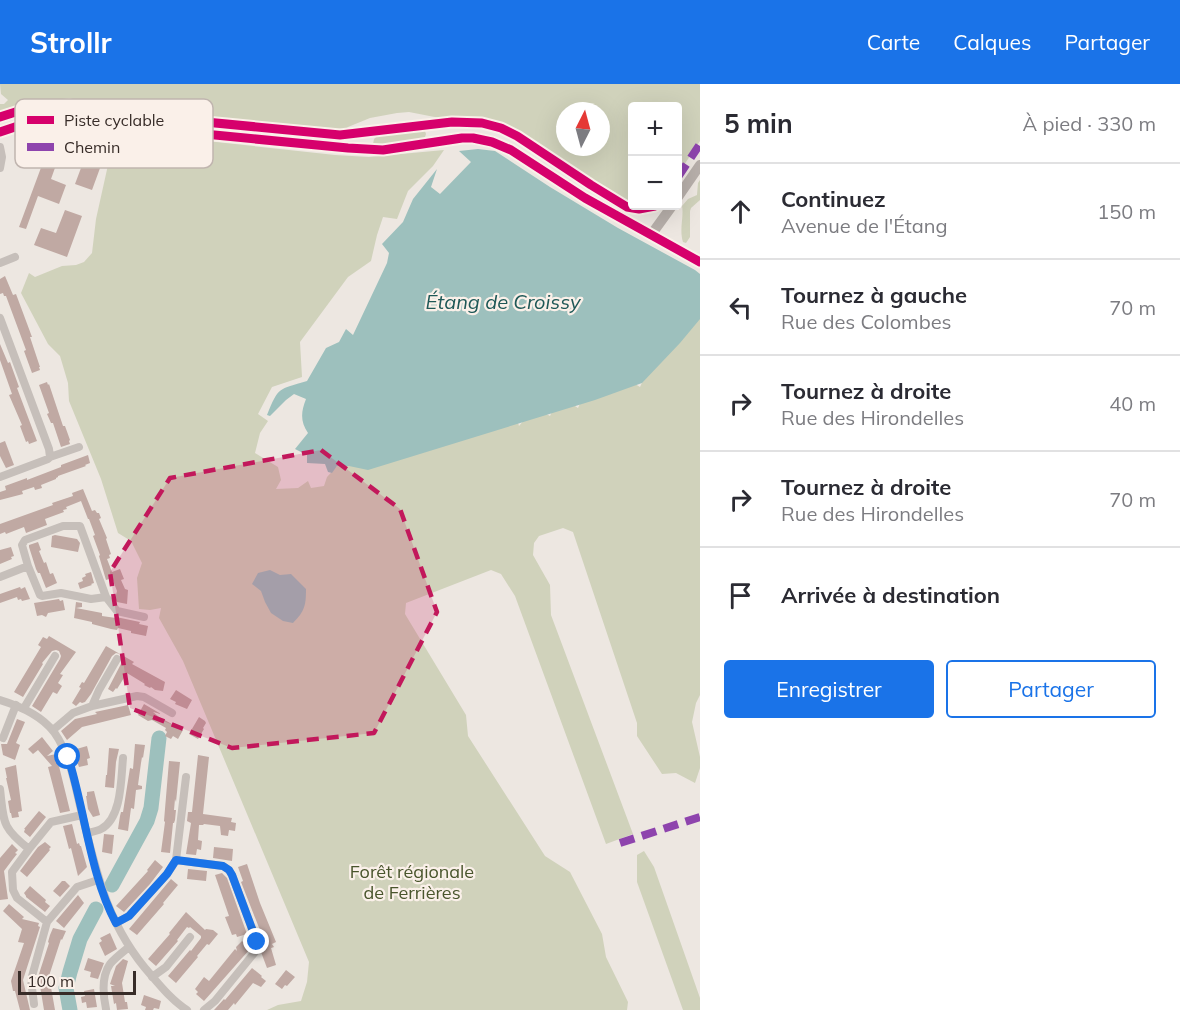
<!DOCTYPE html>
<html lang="fr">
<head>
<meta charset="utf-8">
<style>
	:root { --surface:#fff; --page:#f7f7f7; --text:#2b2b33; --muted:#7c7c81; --line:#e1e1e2; --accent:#1a73e8 }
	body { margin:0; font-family:Mulish,sans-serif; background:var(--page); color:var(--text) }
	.controls { position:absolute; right:18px; top:18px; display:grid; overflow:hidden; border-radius:6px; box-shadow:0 6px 24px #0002 }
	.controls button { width:54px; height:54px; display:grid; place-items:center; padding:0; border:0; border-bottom:2px solid var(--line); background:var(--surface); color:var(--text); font:30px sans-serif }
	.compass { position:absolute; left:556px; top:18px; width:54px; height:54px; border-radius:50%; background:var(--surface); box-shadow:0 6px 24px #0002; rotate:6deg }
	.scale { position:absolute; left:18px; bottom:15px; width:118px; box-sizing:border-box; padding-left:6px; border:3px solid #372c28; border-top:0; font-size:16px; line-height:21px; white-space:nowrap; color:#372c28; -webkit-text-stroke:4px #faf0e9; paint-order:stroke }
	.stop { position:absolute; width:18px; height:18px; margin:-14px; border:4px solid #1a73e8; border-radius:50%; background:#fff }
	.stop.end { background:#1a73e8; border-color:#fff; box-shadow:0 2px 6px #0008 }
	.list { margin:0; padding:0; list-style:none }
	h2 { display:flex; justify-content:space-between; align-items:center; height:78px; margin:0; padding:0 24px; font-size:26px }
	h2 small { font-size:20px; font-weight:400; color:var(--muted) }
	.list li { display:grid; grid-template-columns:39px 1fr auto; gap:18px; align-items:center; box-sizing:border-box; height:96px; padding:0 24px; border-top:2px solid var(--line) }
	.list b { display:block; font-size:22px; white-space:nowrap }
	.list p { margin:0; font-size:20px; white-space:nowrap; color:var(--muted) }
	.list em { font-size:20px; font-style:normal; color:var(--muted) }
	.actions { display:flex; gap:12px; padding:18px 24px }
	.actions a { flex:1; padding:14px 0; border:2px solid var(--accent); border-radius:6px; text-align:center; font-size:21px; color:var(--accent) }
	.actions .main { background:var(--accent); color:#fff }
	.icon { flex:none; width:33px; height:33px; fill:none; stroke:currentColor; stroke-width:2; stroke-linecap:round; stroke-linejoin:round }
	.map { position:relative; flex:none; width:700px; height:926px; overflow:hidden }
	header { display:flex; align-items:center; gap:36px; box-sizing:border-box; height:84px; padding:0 30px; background:var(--accent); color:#fff }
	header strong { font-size:28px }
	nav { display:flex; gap:33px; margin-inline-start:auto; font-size:21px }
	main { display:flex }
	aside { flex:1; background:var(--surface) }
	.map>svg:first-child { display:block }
	.green { fill:#d0d2bb; fill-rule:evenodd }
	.water { fill:#9dc0bd }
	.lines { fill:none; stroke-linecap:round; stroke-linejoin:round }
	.river { stroke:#9dc0bd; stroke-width:15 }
	.building { fill:#c0a9a3 }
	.street { stroke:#c6bfba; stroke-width:8 }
	.secondary { stroke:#b7afaa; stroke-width:10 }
	.quiet { stroke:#8e44ad; stroke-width:8; stroke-dasharray:15 8; stroke-linecap:butt }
	.cycleway-casing { stroke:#faf0e9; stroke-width:13 }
	.cycleway { stroke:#d6006c; stroke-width:9 }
	.route { stroke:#1a73e8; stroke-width:8 }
	.marked { fill:#c2185b; fill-opacity:0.2; stroke:#c2185b; stroke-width:4.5; stroke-dasharray:12 8; stroke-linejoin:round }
	.labels { text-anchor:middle; stroke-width:4.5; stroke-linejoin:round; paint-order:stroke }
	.park-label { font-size:18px; fill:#49552c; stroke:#faf0e9 }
	.water-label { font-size:20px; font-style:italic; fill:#1e5857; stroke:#faf0e9 }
	.key { fill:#faf0e9; stroke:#c0b5af; stroke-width:1.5 }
	.key-label { font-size:16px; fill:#372c28 }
</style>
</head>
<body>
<header>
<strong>Strollr</strong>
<nav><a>Carte</a><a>Calques</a><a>Partager</a></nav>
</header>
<main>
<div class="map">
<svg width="700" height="926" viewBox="0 0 700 926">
	<rect width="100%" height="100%" fill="#ede7e1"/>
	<path class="green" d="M 0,0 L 700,0 L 700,57 L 678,90 L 678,22 L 632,22 L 632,121 L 544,66 L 520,48 L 501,38 L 483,35 L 445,35 L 409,28 L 397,29 L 370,34 L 348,43 L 344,47 L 331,50 L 150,31 L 84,22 L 72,29 L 66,27 L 64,21 L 61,20 L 22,25 L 0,30 L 0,20 L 4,20 L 8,16 L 1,10 ZM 565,27 L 601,27 L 601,63 L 565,63 Z
		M 415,44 L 425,47 L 426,50 L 424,56 L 377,62 L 373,60 L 374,55 L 380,49 Z
		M 101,51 L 207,57 L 335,71 L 369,73 L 444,66 L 433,82 L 408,107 L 397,135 L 383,133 L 377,151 L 371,177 L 348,193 L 300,258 L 302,293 L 272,303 L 258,330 L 268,337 L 260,349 L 255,369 L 278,383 L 281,396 L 276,405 L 298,404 L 308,397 L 311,404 L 324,402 L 327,393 L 341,378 L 516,332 L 519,342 L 530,329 L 543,328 L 550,332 L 555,321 L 566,316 L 578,324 L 582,315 L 632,298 L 640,303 L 646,290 L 700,223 L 700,611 L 696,619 L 692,638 L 700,673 L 700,684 L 695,699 L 676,689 L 662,690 L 637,652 L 637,639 L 573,448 L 563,444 L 539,452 L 534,459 L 533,471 L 550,501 L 551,531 L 633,750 L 606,760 L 515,512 L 501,490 L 491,486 L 406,519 L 405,530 L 466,631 L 468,652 L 545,772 L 570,788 L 602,850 L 606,873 L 628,918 L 627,926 L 267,926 L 278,921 L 301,917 L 307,898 L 309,878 L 183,577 L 159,534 L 161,524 L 150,526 L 139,525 L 137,494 L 142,479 L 131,457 L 118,449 L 101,395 L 69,317 L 68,299 L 60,272 L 48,260 L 21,209 L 29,189 L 35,193 L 62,182 L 76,181 L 84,178 L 92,169 L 96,135 L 110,72 L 110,64 L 100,54 Z
		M 700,96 L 700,116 L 691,124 L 690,127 L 690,153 L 686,159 L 683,158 C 679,146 684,133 682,122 L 688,115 L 697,111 L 698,99 Z
		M 644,767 L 654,783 L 700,914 L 700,926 L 683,926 L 637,798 L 637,771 Z"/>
	<path class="water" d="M 478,65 L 495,67 L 550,103 L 618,144 L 695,186 L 700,190 L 700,235 L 680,259 L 642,299 L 595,316 L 368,386 L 349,382 L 337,382 L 332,389 L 328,388 L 325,380 L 307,379 L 307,371 L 295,365 L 308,349 C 300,337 301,328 306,315 L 294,310 L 286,316 L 270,332 L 267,331 C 279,302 278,306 307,297 L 326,264 L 339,258 L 346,245 L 353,251 L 387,179 L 389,169 L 382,160 L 403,138 L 413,115 L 437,85 L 431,103 L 440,110 L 471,78 L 459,67 Z
		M 270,486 L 280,491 L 291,490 L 306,505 C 306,521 305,527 293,539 L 283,537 L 271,529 L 265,518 L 261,507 L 252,500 L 258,489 Z"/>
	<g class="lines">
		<path class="river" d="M 112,801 L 147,737 L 151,724 L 159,654
			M 70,926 L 66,904 L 70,888 L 80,855 L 96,825"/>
	</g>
	<path class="building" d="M 74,53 L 107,65 L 92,106 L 75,100 L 84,76 L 61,67 L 51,95 L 66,101 L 59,120 L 38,112 L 26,145 L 19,143 L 52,54 L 71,62 Z
		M 65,126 L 82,132 L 67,173 L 34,161 L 41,144 L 56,149 Z
		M 5,192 L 13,211 L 16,210 L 32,253 L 30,253 L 40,283 L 39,283 L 40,286 L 32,289 L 24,267 L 26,266 L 6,212 L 4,212 L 3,209 L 0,210 L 0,195 Z
		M 0,260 L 8,279 L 10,278 L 19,303 L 17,304 L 37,357 L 29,360 L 28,357 L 26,358 L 20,342 L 22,341 L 9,311 L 12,310 L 0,276 Z
		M 47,298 L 48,301 L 49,300 L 63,342 L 65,342 L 70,356 L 69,357 L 70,360 L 61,363 L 53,339 L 51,339 L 47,330 L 49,329 L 39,301 Z
		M 5,357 L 14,381 L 6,384 L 0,372 L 0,359 Z
		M 88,371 L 90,379 L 85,381 L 86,382 L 58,392 L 58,393 L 56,394 L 56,395 L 41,401 L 42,404 L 35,406 L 34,403 L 22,407 L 23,410 L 0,416 L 0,408 L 6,406 L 5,402 L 27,394 L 27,396 L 61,383 L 61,381 Z
		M 83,405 L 92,427 L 95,426 L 97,429 L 99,429 L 101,434 L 99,435 L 107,454 L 106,455 L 111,470 L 109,471 L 110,474 L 107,475 L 112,488 L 120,485 L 124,495 L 121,496 L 125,505 L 128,506 L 127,520 L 117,518 L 115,515 L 117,507 L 112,494 L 106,496 L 99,472 L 100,471 L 93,452 L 95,451 L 89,435 L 88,435 L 81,417 L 66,423 L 67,425 L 63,426 L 64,428 L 45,435 L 47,441 L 26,449 L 24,443 L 6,450 L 5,448 L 0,450 L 0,440 L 53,421 L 52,419 L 73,412 L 72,409 Z
		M 55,451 L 77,455 L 80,459 L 78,468 L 51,463 L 52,452 Z
		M 38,458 L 41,466 L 39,467 L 44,479 L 46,478 L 50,490 L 53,489 L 57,499 L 46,504 L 40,489 L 38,489 L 36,485 L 29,463 L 29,461 Z
		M 11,463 L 14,472 L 11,473 L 12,475 L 0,480 L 0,466 Z
		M 91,488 L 94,499 L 91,500 L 92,501 L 80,505 L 78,499 L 83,497 L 82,494 L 86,492 L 85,490 Z
		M 20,503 L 21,505 L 25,503 L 30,515 L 22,517 L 21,515 L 18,516 L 17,513 L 0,519 L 0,510 Z
		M 59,515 L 60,517 L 63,516 L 65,526 L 48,529 L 46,533 L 42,531 L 37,532 L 34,519 Z
		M 76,518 L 82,519 L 82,523 L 76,524 L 102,529 L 102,532 L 116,534 L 116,533 L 140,538 L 139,540 L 148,542 L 146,552 L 131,549 L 131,547 L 118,544 L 117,546 L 111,545 L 92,540 L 92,538 L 74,534 Z
		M 49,552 L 76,568 L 60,590 L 63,591 L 58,599 L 62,602 L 57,610 L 53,608 L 41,628 L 32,622 L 60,575 L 61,572 L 59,567 L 56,566 L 52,567 L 42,579 L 43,580 L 23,613 L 14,608 L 41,563 L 38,561 L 43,553 L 47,555 Z
		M 106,562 L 134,578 L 132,580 L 165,598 L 163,607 L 155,606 L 151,603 L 150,604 L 144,601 L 145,600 L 127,589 L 117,605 L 116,604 L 113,608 L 108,605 L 123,576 L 120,570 L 116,569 L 112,572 L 91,610 L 85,618 L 82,619 L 80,618 L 76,622 L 72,619 L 81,604 L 79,603 L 82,598 L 84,599 Z
		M 176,606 L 192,616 L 187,625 L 175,620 L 176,618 L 170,615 Z
		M 144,620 L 161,630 L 153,628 L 159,633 L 183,646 L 178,655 L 173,652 L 171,655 L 165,652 L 167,648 L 165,646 L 166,644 L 152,636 L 148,637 L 138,631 Z
		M 128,621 L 131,631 L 82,643 L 67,656 L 61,647 L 75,635 L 97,630 L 95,628 Z
		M 199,633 L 205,637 L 206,639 L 203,644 L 204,645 L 198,655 L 189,650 Z
		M 17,635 L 25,638 L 16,659 L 20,661 L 15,676 L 3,671 L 1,660 L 7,660 Z
		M 42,653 L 53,667 L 47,672 L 56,670 L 70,727 L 60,729 L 48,683 L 52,682 L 38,666 L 33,670 L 28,665 Z
		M 135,660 L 145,661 L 143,674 L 142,673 L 141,679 L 138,701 L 142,702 L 142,705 L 136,706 L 134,725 L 131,724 L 128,747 L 118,745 L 120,732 L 121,728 L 123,728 L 130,684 L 133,685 Z
		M 87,662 L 90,674 L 87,675 L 88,681 L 79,683 L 73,666 Z
		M 109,664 L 119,665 L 116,678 L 114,704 L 105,703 L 106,691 L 107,691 Z
		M 198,671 L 209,673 L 203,730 L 232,734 L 231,738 L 236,739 L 235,747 L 229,746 L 228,752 L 221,751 L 220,742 L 204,740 L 203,741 L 199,741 L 198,756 L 202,757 L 201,766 L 197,765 L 196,771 L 186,770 L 191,739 L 187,737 L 188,728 L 192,728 Z
		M 169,677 L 180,678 L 176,718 L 175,715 L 174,726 L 176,726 L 175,736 L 174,739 L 173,739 L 170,769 L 161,768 L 165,738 L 164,737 Z
		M 16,681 L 22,727 L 18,728 L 19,733 L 12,734 L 11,729 L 10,729 L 8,717 L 11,716 L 6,694 L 7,694 L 5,684 Z
		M 94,707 L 100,731 L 93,733 L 88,725 L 86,712 L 87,712 L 87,708 Z
		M 39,727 L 46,733 L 30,753 L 24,748 L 25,745 L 24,745 Z
		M 72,740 L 77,760 L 79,759 L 80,762 L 81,762 L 87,783 L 78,792 L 71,764 L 69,765 L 63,742 Z
		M 104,750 L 114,751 L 112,770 L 102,768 Z
		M 45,758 L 51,763 L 49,765 L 50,766 L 27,793 L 20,787 L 38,763 Z
		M 12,760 L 18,766 L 15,769 L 17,770 L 13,775 L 4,787 L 8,815 L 0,816 L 0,774 Z
		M 214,763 L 233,765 L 232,777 L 213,774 Z
		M 155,776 L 163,783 L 150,800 L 124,828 L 116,822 L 148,787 L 147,786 Z
		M 247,780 L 260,819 L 276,858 L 272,860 L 274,863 L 266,866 L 264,860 L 265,859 L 241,798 L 243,797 L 238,783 Z
		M 188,785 L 207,787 L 206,797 L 187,795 Z
		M 222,789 L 227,794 L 247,850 L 237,853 L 236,850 L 232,851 L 225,833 L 229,832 L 215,791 Z
		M 171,795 L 178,801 L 163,819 L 164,820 L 137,851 L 129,845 Z
		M 62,797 L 65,797 L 70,802 L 60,813 L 53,807 Z
		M 30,802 L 46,816 L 45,818 L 50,822 L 45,828 L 26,813 L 26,812 L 24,809 Z
		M 78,811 L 84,819 L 64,844 L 56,837 Z
		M 9,820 L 24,833 L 22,835 L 39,839 L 38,842 L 40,843 L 23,896 L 30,926 L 20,926 L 15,907 L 13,907 L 11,897 L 24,859 L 18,858 L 22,845 L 3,827 Z
		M 186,828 L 205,846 L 206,845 L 213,846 L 218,850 L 209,861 L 207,860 L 197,872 L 198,873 L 176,899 L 168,892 L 190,866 L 191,867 L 201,854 L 201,852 L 190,843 L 189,844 L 187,843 L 177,856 L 178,857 L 156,882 L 148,875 L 170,850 L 169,849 Z
		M 53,844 L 66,847 L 62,856 L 61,855 L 49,892 L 55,926 L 44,926 L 40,902 L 38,902 L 37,896 L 49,859 L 48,858 L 50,851 Z
		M 110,849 L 117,865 L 105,872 L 99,859 L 102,857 L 100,854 Z
		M 242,857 L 250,865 L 204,917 L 196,910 L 198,908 L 195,905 L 204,893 L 209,897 L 235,865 L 237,867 L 236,863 Z
		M 271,864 L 276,881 L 267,884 L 261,868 Z
		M 88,874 L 104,879 L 98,895 L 90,893 L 91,888 L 84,886 Z
		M 123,875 L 128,877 L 122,899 L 125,918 L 127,918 L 128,925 L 117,926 L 116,919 L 114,920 L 111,902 L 115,902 L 110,900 L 116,882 Z
		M 252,884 L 262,892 L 261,893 L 266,897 L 261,903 L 253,899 L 235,921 L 234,919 L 228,926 L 214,926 L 224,915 L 225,916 Z
		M 286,886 L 295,893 L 287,902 L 285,901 L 282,905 L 275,900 Z
		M 94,905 L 97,923 L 87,924 L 86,918 L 82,919 L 81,913 L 85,912 L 84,907 Z
		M 144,911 L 161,917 L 159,925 L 154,924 L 153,926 L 145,926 L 146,923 L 141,921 Z"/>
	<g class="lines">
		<path class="street" d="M 0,63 L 2,73 L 0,84
			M 0,179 L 15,173
			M 0,234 L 49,365 L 50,373
			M 0,393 L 48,375 L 50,373 L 79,363
			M 28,482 L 22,461 L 25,456 L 63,442 L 80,442 L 106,513 L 117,527 L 144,533
			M 0,493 L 28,482 L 40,511 L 42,512 L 61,509 L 91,515 L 106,513
			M 0,616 C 20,622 41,631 54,648 C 71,672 75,702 82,730 C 97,791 108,843 151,891 C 162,904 173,917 187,926
			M 92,622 L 99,606 L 117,575
			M 24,624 L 55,572
			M 53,646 L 73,629 L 92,622 L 137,612 L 144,613 L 172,629
			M 3,654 L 16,621
			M 0,705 C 4,738 1,743 29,765
			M 87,749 C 91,748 97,747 101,745 C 122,734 121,694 123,674
			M 176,776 L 223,782 L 229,786 L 232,791 L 257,858 L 256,865 L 255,868 L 215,917 L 204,926
			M 47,838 L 17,814 L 13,806 L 12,788 L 29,765 L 51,738 L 82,731
			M 116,839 L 129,832 L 167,790 L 176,776 L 186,693
			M 152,893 L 166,883 L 190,853
			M 34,920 L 31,896 L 47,838 L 77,803 L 98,796
			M 106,925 C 103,911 101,893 110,880 C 115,874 123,868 129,863"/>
		<path class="secondary" d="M 0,48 L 30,38 L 60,36 L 348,64 L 383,66 L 462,54 L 473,54 L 492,58 L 511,66 L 585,114 L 700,178
			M 678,113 L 700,81
			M 651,151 L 672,122"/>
		<path class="quiet" d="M 678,93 L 700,60
			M 620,759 L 700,733"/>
		<g class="cycleway-casing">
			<path id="cycleway" d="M 0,33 L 25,25 L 69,21 L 112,29 L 340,51 L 452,38 L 482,39 L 501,44 L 517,52 L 591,101 L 627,123 L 639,125 L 655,122
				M 0,48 L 30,38 L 60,36 L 348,64 L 383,66 L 462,54 L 473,54 L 492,58 L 511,66 L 585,114 L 700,178"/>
		</g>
		<use href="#cycleway" class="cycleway"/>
	</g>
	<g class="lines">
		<path class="route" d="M 68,673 C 85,726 90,791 116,839 L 129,832 L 167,790 L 176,776 L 223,782 L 229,786 L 232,791 L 257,858"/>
	</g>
	<path class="marked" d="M 321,366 L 400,425 L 437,528 L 374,649 L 232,664 L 130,624 L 110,488 L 170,394 Z"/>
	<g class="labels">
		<g class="park-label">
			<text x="412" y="794">Forêt régionale<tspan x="412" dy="21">de Ferrières</tspan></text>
		</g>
		<g class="water-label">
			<text x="503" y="225">Étang de Croissy</text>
		</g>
	</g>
	<rect x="15" y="15" width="198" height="69" rx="9" class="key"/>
	<rect x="27" y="32" width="27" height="8" fill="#d6006c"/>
	<rect x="27" y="59" width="27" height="8" fill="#8e44ad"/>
	<g class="key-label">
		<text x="64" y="42">Piste cyclable</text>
		<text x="64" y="69">Chemin</text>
	</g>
</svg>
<div class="controls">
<button>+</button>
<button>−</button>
</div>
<svg class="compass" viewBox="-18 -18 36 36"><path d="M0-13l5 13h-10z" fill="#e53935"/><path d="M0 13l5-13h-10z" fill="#7c7c81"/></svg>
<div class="scale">100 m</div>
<div class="stop" style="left:68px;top:673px"></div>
<div class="stop end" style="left:257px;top:858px"></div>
</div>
<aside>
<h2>5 min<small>À pied · 330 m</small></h2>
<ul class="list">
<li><svg class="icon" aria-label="ahead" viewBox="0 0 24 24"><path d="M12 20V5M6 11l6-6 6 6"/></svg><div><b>Continuez</b><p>Avenue de l'Étang</p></div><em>150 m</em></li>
<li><svg class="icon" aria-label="left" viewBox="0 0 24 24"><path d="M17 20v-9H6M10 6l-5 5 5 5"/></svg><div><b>Tournez à gauche</b><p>Rue des Colombes</p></div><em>70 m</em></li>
<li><svg class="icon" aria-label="right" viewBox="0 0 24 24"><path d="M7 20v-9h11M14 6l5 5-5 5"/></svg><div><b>Tournez à droite</b><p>Rue des Hirondelles</p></div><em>40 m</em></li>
<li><svg class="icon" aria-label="right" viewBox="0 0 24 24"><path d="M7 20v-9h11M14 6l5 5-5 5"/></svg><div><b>Tournez à droite</b><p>Rue des Hirondelles</p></div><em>70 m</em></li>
<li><svg class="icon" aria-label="arrive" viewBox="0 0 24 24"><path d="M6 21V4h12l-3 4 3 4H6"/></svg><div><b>Arrivée à destination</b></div></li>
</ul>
<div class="actions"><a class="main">Enregistrer</a><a>Partager</a></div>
</aside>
</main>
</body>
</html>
